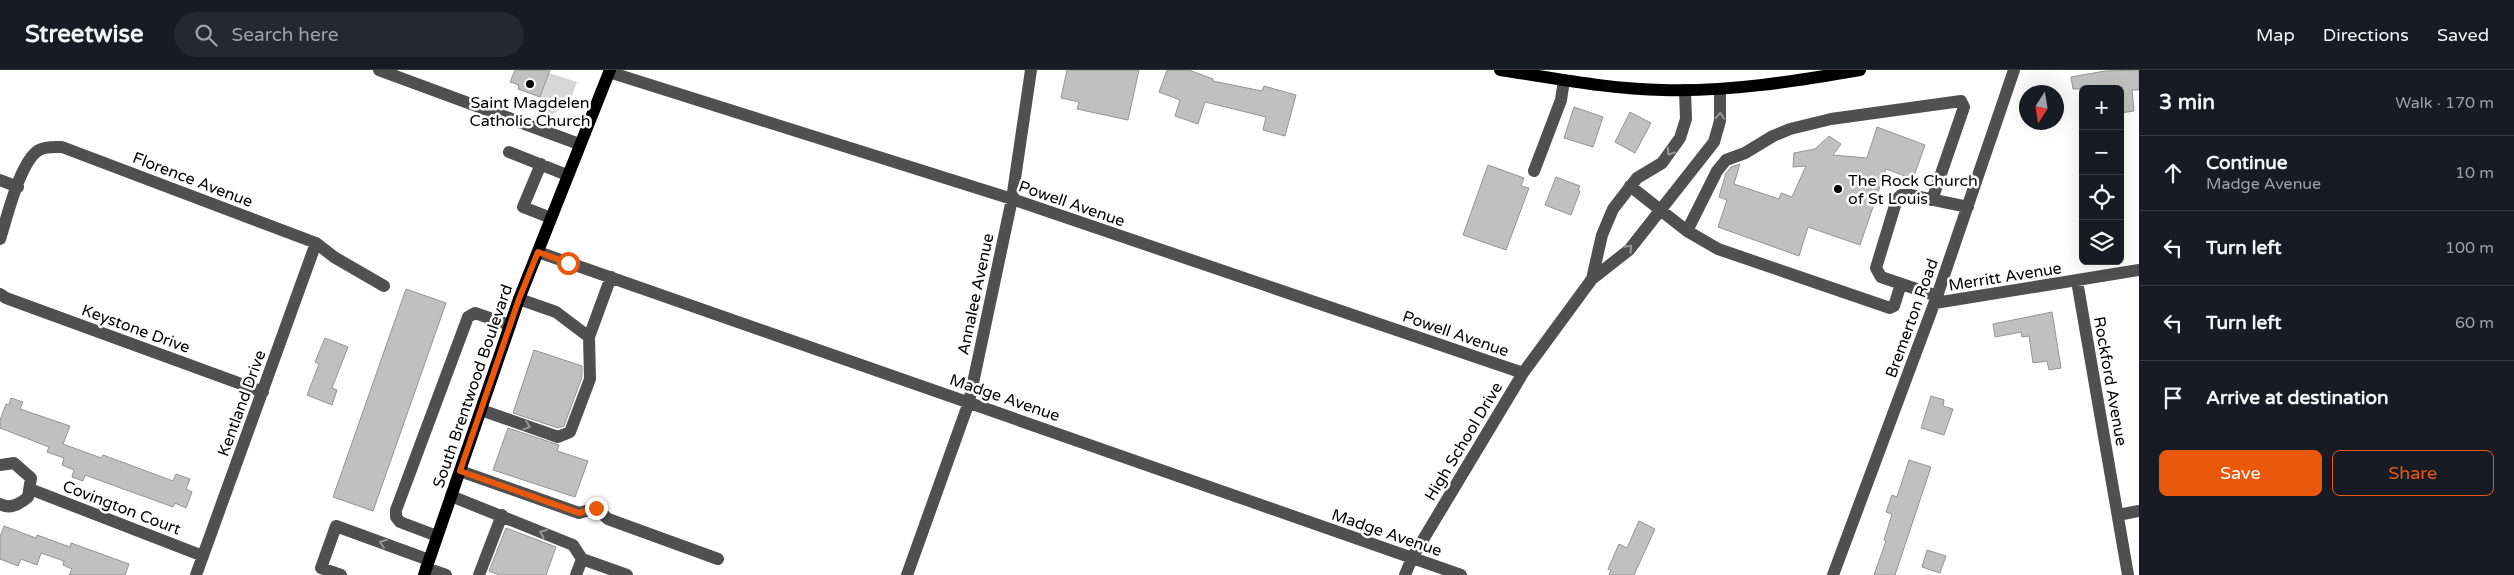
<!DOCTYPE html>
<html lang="en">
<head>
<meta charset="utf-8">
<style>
	:root { --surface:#171b24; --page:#242831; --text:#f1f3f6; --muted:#9ea1a6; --line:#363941; --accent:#ea580c }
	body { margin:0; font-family:"Varela Round",sans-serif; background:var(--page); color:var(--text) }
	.controls { position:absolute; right:15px; top:15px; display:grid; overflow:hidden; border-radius:8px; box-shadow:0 5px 20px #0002 }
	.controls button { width:45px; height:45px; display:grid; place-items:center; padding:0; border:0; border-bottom:1px solid var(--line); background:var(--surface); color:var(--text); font:25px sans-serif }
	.compass { position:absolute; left:2019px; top:15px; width:45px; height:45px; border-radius:50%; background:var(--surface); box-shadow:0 5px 20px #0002; rotate:192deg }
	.stop { position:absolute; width:15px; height:15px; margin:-11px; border:4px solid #ea580c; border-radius:50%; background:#fff }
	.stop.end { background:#ea580c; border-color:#fff; box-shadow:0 1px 5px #0008 }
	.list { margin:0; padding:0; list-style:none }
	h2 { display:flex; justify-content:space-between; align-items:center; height:65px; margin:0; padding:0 20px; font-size:21px }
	h2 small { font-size:16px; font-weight:400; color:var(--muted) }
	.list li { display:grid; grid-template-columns:32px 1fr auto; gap:15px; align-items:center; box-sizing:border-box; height:75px; padding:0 20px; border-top:1px solid var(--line) }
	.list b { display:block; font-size:19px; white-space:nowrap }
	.list p { margin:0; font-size:16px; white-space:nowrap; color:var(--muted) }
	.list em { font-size:16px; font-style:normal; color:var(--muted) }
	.actions { display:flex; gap:10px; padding:15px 20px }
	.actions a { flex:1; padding:11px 0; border:1px solid var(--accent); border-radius:8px; text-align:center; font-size:18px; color:var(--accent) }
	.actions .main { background:var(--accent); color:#fff }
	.icon { flex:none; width:28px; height:28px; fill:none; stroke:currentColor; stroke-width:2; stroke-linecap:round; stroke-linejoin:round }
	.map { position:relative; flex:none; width:2139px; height:505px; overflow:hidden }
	header { display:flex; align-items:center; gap:30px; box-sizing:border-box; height:70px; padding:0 25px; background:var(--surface); border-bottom:1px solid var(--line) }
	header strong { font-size:24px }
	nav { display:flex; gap:28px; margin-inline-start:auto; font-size:18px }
	.search { width:350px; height:45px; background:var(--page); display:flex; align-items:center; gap:12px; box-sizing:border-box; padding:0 18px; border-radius:28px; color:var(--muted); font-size:19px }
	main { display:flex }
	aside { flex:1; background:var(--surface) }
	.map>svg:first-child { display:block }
	.green { fill:#d7d7d7 }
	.building { fill:#c0c0c0; stroke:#949494 }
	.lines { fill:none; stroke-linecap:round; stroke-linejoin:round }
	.minor { stroke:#505050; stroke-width:12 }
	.major { stroke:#000; stroke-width:12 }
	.oneway { stroke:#969696 }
	.route { stroke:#ea580c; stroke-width:6 }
	.poi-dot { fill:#000; stroke:#fff; stroke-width:2 }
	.labels { text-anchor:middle; stroke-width:5; stroke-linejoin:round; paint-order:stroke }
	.poi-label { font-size:16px; fill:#000; stroke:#fff }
	.street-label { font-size:16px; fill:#000; stroke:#fff }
</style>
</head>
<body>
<header>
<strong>Streetwise</strong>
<div class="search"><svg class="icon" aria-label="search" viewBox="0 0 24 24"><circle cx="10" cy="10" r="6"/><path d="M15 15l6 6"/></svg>Search here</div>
<nav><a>Map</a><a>Directions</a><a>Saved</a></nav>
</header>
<main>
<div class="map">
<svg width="2139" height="505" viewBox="0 0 2139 505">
	<rect width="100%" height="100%" fill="#fff"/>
	<path class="green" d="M 549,3 L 577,12 L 568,36 L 551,45 L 536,40 Z"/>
	<path class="building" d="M 515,0 L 550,0 L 540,27 L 518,19 L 519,15 L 510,12 Z
		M 1067,0 L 1139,0 L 1128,50 L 1077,39 L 1079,32 L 1061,28 Z
		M 1167,0 L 1189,0 L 1213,9 L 1213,11 L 1262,21 L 1264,16 L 1296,25 L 1285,66 L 1263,60 L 1266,47 L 1205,32 L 1198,54 L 1175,46 L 1180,30 L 1159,22 Z
		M 2139,0 L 2139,20 L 2132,20 L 2134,41 L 2120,43 L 2120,19 L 2073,19 L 2071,7 L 2105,1 Z
		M 1574,37 L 1603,47 L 1593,77 L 1564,68 Z
		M 1630,42 L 1651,53 L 1635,83 L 1615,72 Z
		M 1877,57 L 1925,75 L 1913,109 L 1886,99 L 1860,175 L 1808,157 L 1799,186 L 1718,157 L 1727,130 L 1719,127 L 1726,103 L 1731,97 L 1740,94 L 1734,114 L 1779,129 L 1781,123 L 1792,127 L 1806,96 L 1793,97 L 1794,83 L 1815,79 L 1829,66 L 1841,74 L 1833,85 L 1867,88 Z
		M 1488,95 L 1524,108 L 1521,116 L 1529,118 L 1506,180 L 1463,165 Z
		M 1556,107 L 1580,116 L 1578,120 L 1580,121 L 1571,145 L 1545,135 Z
		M 406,219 L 446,233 L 373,441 L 333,427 Z
		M 2052,242 L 2061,298 L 2049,300 L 2047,291 L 2033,293 L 2029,266 L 2022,267 L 2021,262 L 1995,267 L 1993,254 Z
		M 325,268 L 348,277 L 332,318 L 337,320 L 332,335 L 307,325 L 319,294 L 315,292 Z
		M 534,280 L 582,296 L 582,307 L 564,356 L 558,358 L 513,343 Z
		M 1931,326 L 1944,330 L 1943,336 L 1953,339 L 1944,365 L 1921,358 Z
		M 11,328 L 23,332 L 20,339 L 70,356 L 63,374 L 101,388 L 103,385 L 173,411 L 176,404 L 190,409 L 186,419 L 192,422 L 186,438 L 175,433 L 173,437 L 85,405 L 83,411 L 72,407 L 74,400 L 62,395 L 64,388 L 47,382 L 49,377 L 0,358 L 0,350 L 6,334 L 9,335 Z
		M 508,358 L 559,375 L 557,381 L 588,391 L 575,427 L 493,400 Z
		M 1909,390 L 1931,397 L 1895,505 L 1874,505 L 1886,471 L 1884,470 L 1892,444 L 1886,442 L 1892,425 L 1897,427 Z
		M 1639,451 L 1655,459 L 1634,505 L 1609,505 L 1611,500 L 1608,499 L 1619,474 L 1627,478 Z
		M 4,456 L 36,468 L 37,465 L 70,477 L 71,473 L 129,494 L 125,505 L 69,505 L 72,499 L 63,495 L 64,491 L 41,483 L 37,495 L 21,489 L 18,496 L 0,489 L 0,467 Z
		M 506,458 L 556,477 L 546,505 L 499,505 L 489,501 Z
		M 1927,480 L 1946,486 L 1940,503 L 1922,497 Z"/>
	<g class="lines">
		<path class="minor" d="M 379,0 L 579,74
			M 609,2 L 1012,129 L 1523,303
			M 509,82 L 567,105
			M 541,94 L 523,137 L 551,148
			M 1534,101 L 1561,30 L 1564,10
			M 0,110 L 18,117
			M 1630,116 L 1687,161 L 1718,179 L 1890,238 L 1894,236 L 1901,214
			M 1687,161 L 1717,101 L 1726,90 L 1745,83 L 1773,66 L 1790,59 L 1831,49 L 1961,31 L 1964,37 L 1932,130
			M 0,169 C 7,148 20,91 39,80 C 46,76 54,77 62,77 L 316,173 L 334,187 L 384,216
			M 538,182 L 1461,505
			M 1592,209 L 1602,165 L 1613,139 L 1637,108 L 1662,93 L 1680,68 L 1686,49 L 1685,20
			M 2077,211 L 2128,505
			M 0,224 L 6,228 L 263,322
			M 1937,226 L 1881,207 L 1876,198 L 1897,129 L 1901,125 L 1910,125 L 1968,137
			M 519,229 L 556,242 L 589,267
			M 1935,233 L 2139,200
			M 481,340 L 558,367 L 570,362 L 590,309 L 589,267 L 611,207
			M 0,395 L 14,393 L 31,408 L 28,427 C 20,434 10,440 0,434
			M 460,401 L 579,443 L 596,438 L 608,449 L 718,489
			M 30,419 L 203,486
			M 451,426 L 573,475 L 582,489 L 627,505
			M 2118,445 L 2139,441
			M 437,466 L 400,452 L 396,447 L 396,440 L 468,247 L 475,243 L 510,255
			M 426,498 L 446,505
			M 196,505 L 316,173
			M 341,505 L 321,498 L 336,456 L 429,490
			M 479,505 L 502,445
			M 576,505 L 582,489
			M 907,505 L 969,332 L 1012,129 L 1031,0
			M 1405,505 L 1412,488 L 1523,303 L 1592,209 L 1629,180 L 1714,72 L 1720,51 L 1720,19
			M 1833,505 L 1937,226 L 2014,0"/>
		<path class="major" d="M 1500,0 C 1554,8 1608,19 1663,20 C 1729,22 1796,11 1860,0
			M 424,505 L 519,229 L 610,0"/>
	</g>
	<defs><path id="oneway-chevron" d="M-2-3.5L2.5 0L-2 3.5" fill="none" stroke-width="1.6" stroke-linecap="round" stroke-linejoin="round" transform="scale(1.25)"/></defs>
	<g class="oneway">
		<use href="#oneway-chevron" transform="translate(1720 46) rotate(-87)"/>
		<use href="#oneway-chevron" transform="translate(1670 82) rotate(125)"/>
		<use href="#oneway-chevron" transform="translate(1629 178) rotate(-47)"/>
		<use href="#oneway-chevron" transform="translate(527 356) rotate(19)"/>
		<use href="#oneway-chevron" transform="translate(543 463) rotate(-157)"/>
		<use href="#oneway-chevron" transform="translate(383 473) rotate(-160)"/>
	</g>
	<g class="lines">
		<path class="route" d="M 568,193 L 538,182 L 519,229 L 460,401 L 579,443 L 596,438"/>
	</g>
	<g class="poi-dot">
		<circle cx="530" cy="14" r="5"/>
		<circle cx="1838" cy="119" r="5"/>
	</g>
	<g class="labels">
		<g class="poi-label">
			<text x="530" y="38">Saint Magdelen<tspan x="530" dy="18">Catholic Church</tspan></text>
			<text x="1848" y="116" text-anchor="start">The Rock Church<tspan x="1848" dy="18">of St Louis</tspan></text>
		</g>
		<g class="street-label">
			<text transform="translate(193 109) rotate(21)" y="6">Florence Avenue</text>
			<text transform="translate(1072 133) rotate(19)" y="6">Powell Avenue</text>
			<text transform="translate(2005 206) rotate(-9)" y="6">Merritt Avenue</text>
			<text transform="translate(975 224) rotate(-78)" y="6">Annalee Avenue</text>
			<text transform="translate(1911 248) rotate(-70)" y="6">Bremerton Road</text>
			<text transform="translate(136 258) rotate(20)" y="6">Keystone Drive</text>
			<text transform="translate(1456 263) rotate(19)" y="6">Powell Avenue</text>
			<text transform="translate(2111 311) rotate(80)" y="6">Rockford Avenue</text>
			<text transform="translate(472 316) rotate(-71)" y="6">South Brentwood Boulevard</text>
			<text transform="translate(1005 327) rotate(19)" y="6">Madge Avenue</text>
			<text transform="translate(241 333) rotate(-70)" y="6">Kentland Drive</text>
			<text transform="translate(1463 371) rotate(-59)" y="6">High School Drive</text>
			<text transform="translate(122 437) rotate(21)" y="6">Covington Court</text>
			<text transform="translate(1387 462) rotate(19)" y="6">Madge Avenue</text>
		</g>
	</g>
</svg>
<div class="controls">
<button>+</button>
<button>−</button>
<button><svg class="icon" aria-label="locate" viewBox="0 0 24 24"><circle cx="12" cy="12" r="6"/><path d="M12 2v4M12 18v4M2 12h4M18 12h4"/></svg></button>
<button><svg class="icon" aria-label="layers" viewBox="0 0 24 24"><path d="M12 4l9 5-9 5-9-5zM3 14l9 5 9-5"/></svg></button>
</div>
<svg class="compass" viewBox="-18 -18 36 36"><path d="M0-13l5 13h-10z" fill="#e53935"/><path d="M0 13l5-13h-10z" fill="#9ea1a6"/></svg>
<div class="stop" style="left:568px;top:193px"></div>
<div class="stop end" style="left:596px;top:438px"></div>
</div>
<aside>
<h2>3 min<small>Walk · 170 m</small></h2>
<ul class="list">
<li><svg class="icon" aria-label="ahead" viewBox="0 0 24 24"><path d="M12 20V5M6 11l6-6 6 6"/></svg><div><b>Continue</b><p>Madge Avenue</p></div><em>10 m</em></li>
<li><svg class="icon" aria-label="left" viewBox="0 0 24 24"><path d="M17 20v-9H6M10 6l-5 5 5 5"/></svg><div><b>Turn left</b></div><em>100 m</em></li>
<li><svg class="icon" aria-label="left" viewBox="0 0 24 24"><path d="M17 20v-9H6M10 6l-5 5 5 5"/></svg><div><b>Turn left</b></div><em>60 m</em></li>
<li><svg class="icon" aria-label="arrive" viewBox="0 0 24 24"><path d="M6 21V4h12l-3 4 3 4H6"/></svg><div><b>Arrive at destination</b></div></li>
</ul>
<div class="actions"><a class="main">Save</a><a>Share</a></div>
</aside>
</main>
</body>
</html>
